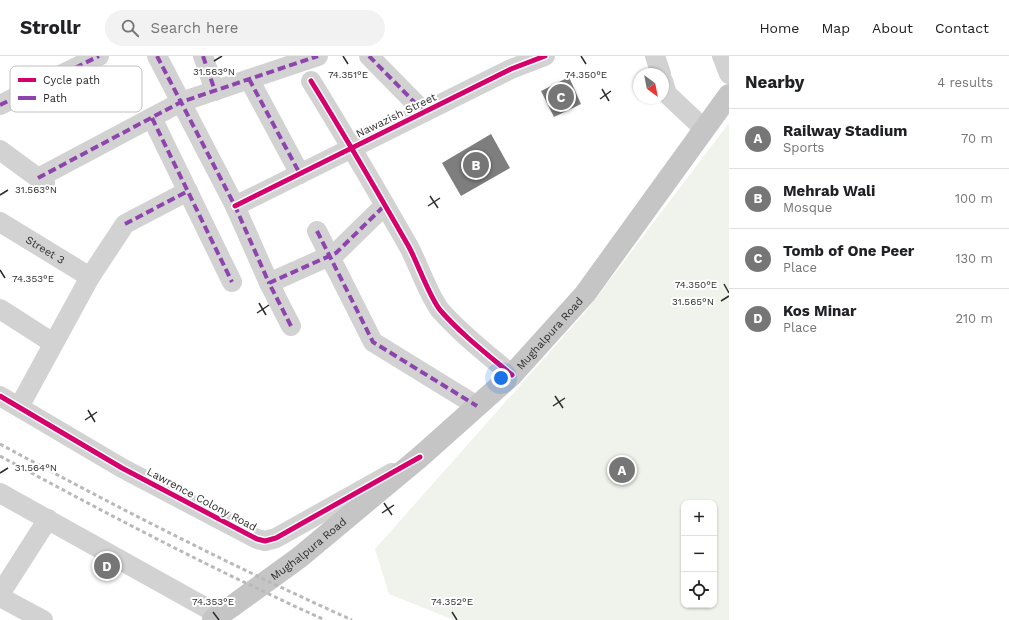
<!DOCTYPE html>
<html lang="en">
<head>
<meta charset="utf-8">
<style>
	:root { --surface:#fff; --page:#f2f2f2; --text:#202124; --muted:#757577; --line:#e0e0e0; --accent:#767676 }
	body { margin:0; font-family:"Work Sans",sans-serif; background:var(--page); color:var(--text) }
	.controls { position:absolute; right:12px; bottom:12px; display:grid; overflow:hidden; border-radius:8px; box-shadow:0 1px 3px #0004 }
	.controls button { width:36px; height:36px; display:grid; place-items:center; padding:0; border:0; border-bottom:1px solid var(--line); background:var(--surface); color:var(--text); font:20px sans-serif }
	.compass { position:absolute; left:633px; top:12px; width:36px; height:36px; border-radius:50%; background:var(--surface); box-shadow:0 1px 3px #0004; rotate:148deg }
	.you { position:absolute; left:501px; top:322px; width:14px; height:14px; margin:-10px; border:3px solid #fff; border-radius:50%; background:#1a73e8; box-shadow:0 0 0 6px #1a73e833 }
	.badge { display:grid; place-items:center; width:26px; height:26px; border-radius:50%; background:var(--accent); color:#fff; font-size:13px; font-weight:700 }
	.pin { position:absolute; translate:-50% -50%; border:2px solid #fff; box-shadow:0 1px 4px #0006 }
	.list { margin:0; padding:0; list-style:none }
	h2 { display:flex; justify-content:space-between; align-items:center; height:52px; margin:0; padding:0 16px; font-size:17px }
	h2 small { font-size:13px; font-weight:400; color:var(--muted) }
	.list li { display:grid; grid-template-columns:26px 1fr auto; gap:12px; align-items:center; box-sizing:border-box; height:60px; padding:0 16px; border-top:1px solid var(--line) }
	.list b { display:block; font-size:15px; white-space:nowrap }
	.list p { margin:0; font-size:13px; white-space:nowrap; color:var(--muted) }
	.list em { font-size:13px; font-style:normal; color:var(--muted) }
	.icon { flex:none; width:22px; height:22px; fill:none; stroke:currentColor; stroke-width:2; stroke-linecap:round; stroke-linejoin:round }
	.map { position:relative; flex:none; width:729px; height:564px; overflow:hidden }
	header { display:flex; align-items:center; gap:24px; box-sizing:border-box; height:56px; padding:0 20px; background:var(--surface); border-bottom:1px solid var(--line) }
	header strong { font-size:19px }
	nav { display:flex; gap:22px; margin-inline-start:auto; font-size:14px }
	.search { width:280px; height:36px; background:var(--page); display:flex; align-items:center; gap:10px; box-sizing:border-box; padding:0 14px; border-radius:22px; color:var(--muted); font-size:15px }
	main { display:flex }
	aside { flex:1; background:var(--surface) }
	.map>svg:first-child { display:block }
	.green { fill:#eff3eb; fill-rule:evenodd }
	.building { fill:#7e7e7e }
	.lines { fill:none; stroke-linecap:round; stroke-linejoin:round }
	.minor { stroke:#d2d2d2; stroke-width:20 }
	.major { stroke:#c5c5c5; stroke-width:22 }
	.rail { stroke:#b9b9b9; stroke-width:3; stroke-dasharray:4 3; stroke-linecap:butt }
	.quiet { stroke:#8e44ad; stroke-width:4; stroke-dasharray:8 4; stroke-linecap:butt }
	.cycleway-casing { stroke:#fff; stroke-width:8 }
	.cycleway { stroke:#d6006c; stroke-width:5 }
	.ticks { fill:none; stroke:#2d2d2d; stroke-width:1.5 }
	.labels { text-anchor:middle; stroke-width:4; stroke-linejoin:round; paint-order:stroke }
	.street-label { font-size:11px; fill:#2d2d2d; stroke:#fff }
	.key { fill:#fff; stroke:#c0c0c0; stroke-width:1 }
	.key-label { font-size:11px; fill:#2d2d2d }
	.ticks-label { font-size:10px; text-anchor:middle; fill:#2d2d2d; stroke:#fff; stroke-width:4; stroke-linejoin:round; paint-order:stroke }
</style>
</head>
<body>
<header>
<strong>Strollr</strong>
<div class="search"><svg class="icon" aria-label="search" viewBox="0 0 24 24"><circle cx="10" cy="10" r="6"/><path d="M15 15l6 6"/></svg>Search here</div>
<nav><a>Home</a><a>Map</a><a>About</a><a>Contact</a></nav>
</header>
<main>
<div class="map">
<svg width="729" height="564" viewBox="0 0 729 564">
	<rect width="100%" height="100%" fill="#fff"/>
	<path class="green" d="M 729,67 L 729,564 L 454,564 L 389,538 L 375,493 L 587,254 ZM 684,447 L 714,447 L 714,549 L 684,549 Z"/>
	<path class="building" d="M 569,21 L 581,48 L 554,61 L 541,35 Z
		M 491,78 L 510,112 L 461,140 L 442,107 Z"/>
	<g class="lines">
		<g class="minor">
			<path d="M 157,0 L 235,150 L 269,227"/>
			<path d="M 203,0 L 215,35"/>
			<path d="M 369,0 L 424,56"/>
			<path d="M 655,0 L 661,18"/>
			<path d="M 722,0 L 729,18"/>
			<path d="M 249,23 L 300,118"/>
			<path d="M 311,25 C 345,80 377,135 409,191 C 418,208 429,240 440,254 C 461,278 487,298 512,319"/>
			<path d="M 663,25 L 667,38 L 704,73"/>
			<path d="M 0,49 L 99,0"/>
			<path d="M 152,62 L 232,226"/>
			<path d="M 0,94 L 45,127"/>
			<path d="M 38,122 L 181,46 L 318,0"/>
			<path d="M 235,150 L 511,13 L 545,0"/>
			<path id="s1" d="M 0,166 L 90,221"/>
			<path d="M 317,175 L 373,286 L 477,350"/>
			<path d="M 0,253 L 53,287"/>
			<path d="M 291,270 L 269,227 L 336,197 L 385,149"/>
			<path d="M 0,340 L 122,412 L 257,483 L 265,485 L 276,482 L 392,417"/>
			<path d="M 19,351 L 90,221 L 125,168 L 188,135"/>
			<path d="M 0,437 L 219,559"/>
			<path d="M 0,538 L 48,463"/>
			<path d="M 0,541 L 43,564"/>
		</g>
		<path class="major" id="s2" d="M 213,564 L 300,501 L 420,401 L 512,319 L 585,238 L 729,39"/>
		<path class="rail" d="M 0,388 C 116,451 232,510 352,564
			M 0,400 C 107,458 214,514 325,564"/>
		<path class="quiet" d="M 157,0 L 235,150 L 269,227
			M 203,0 L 215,35
			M 369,0 L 424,56
			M 249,23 L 300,118
			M 0,49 L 99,0
			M 152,62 L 232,226
			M 38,122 L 181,46 L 318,0
			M 125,168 L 188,135
			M 317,175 L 373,286 L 477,350
			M 291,270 L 269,227 L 336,197 L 385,149"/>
		<g class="cycleway-casing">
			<path id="cycleway" d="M 311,25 C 345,80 377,135 409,191 C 418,208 429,240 440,254 C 461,278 487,298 512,319
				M 235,150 L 511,13 L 545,0
				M 0,340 L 122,412 L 257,483 L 265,485 L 276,482 L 420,401"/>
		</g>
		<use href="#cycleway" class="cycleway"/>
	</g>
	<path class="ticks" d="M 343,0 L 348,8M 581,0 L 586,8M 214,5 L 222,0M 602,33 L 609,45M 600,43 L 611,35M 0,139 L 8,134M 430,140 L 438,152M 428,150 L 440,142M 0,214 L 5,222M 724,228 L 729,237M 721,245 L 729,240M 259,247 L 266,259M 257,257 L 269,249M 555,340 L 563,352M 553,350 L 565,342M 88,354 L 95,366M 85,364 L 97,356M 0,417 L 8,412M 384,447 L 392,459M 382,457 L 394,449M 213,556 L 219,564M 452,556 L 457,564"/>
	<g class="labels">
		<g class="street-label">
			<text transform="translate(396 59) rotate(-26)" y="4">Nawazish Street</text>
			<text dy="4" stroke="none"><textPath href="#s1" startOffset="53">Street 3</textPath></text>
			<text dy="4" stroke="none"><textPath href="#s2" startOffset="443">Mughalpura Road</textPath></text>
			<text transform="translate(202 443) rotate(28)" y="4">Lawrence Colony Road</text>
			<text dy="4" stroke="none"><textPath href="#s2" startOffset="119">Mughalpura Road</textPath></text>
		</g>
	</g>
	<rect x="10" y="10" width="132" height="46" rx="6" class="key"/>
	<rect x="18" y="22" width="18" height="4" fill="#d6006c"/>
	<rect x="18" y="40" width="18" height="4" fill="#8e44ad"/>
	<g class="key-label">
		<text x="43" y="28">Cycle path</text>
		<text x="43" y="46">Path</text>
	</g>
	<g class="ticks-label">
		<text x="214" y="19">31.563°N</text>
		<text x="348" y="22">74.351°E</text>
		<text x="586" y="22">74.350°E</text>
		<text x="36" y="137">31.563°N</text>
		<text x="33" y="226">74.353°E</text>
		<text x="696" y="232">74.350°E</text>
		<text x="693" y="249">31.565°N</text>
		<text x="36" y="415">31.564°N</text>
		<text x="213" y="549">74.353°E</text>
		<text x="452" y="549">74.352°E</text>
	</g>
</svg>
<div class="controls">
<button>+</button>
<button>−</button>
<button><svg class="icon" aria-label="locate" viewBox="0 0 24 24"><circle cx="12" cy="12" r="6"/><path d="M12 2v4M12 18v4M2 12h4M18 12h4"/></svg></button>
</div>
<svg class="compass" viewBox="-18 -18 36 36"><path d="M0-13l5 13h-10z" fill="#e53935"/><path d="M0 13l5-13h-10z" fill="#757577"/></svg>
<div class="you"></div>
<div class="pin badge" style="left:622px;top:414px">A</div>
<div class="pin badge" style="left:476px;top:109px">B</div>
<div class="pin badge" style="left:561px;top:41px">C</div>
<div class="pin badge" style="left:107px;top:510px">D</div>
</div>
<aside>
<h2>Nearby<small>4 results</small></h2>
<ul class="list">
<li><span class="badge">A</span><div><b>Railway Stadium</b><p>Sports</p></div><em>70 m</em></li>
<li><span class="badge">B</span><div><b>Mehrab Wali</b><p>Mosque</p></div><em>100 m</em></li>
<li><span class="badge">C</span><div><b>Tomb of One Peer</b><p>Place</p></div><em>130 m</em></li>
<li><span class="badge">D</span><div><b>Kos Minar</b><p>Place</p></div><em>210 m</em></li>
</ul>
</aside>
</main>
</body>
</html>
